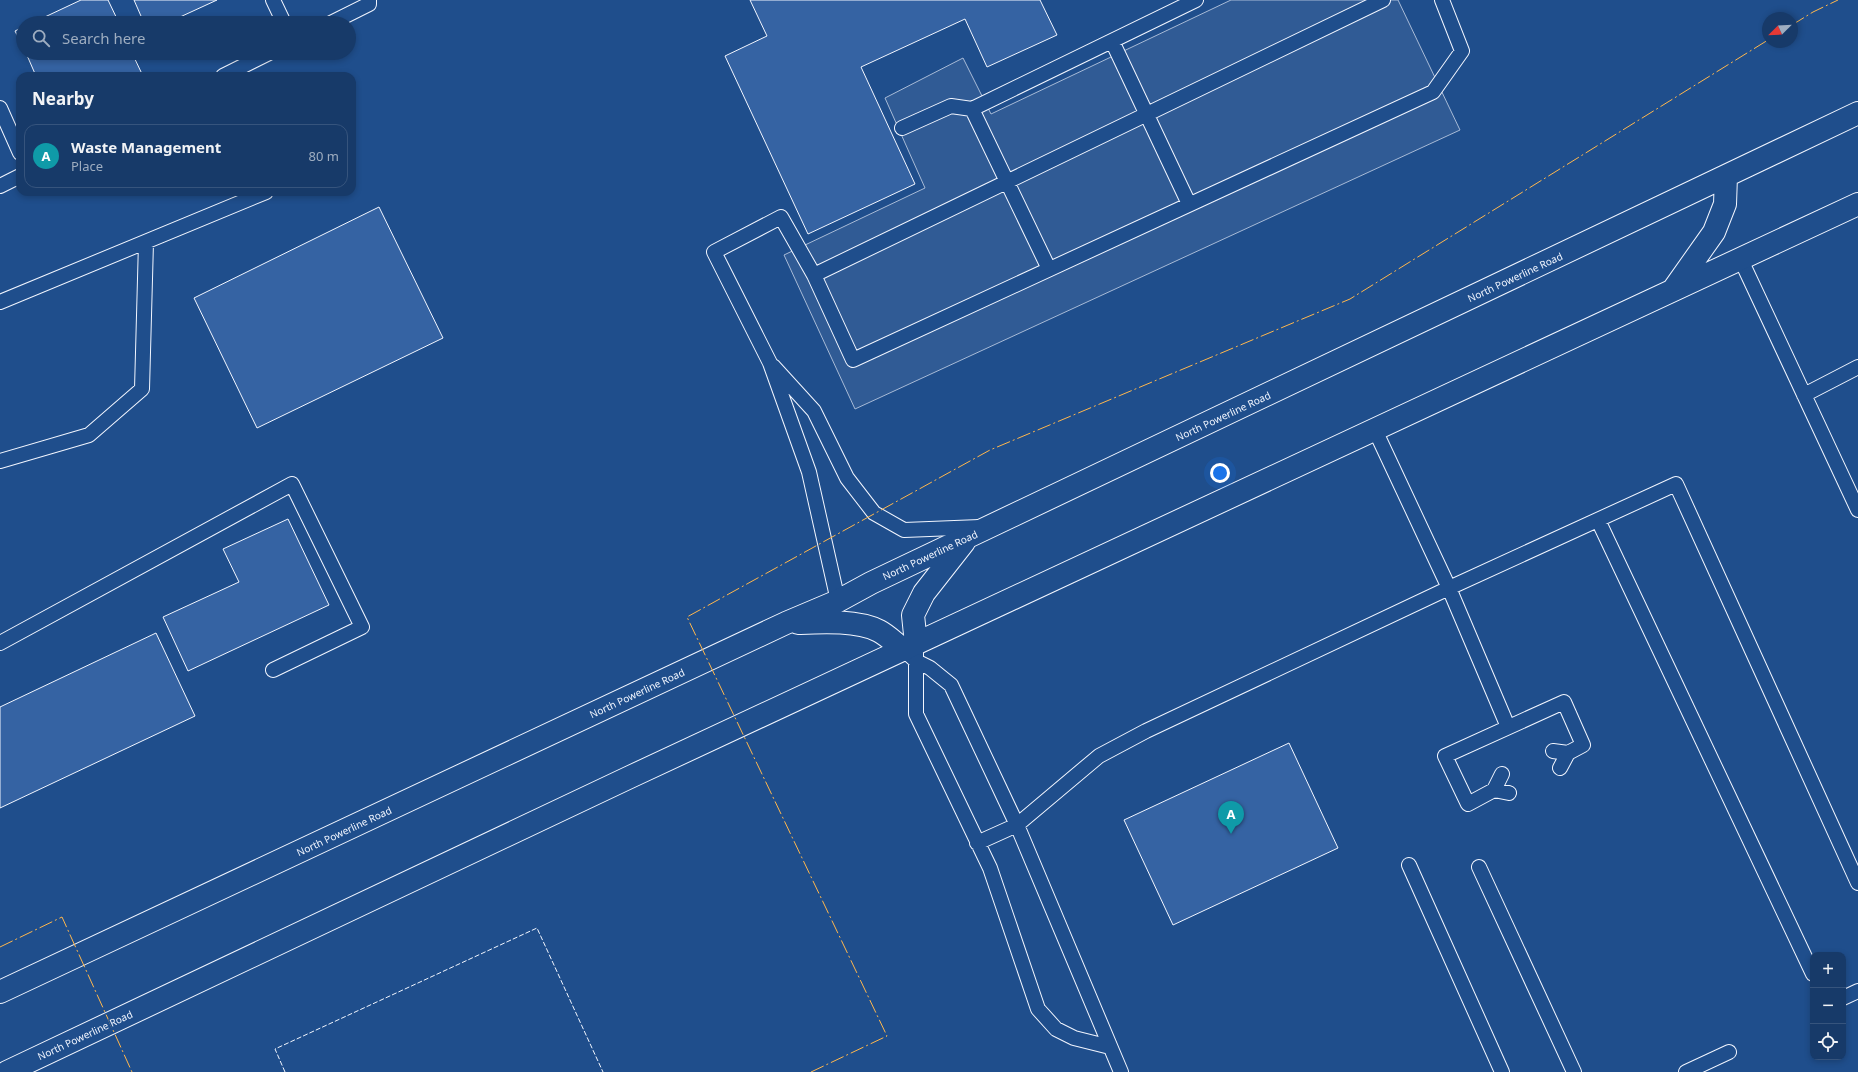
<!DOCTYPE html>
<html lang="en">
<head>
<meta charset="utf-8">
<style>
	:root { --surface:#173a69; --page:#20416f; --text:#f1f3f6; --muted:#9eadc0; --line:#36547d; --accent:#8bbbb9 }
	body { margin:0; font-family:"Noto Sans",sans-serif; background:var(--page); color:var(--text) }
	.controls { position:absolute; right:12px; bottom:12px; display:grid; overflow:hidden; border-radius:8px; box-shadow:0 2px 6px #0003 }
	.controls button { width:36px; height:36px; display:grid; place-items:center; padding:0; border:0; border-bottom:1px solid var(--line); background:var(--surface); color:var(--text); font:20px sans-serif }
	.compass { position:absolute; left:1762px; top:12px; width:36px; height:36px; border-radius:50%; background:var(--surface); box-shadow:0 2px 6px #0003; rotate:246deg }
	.you { position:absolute; left:1220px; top:473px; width:14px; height:14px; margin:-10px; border:3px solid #fff; border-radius:50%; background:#1a73e8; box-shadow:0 0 0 6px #1a73e833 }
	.badge { display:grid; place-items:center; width:26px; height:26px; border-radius:50%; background:var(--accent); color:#fff; font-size:13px; font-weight:700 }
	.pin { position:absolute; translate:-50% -33px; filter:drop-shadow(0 1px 2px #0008) }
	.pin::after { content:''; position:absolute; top:21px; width:14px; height:12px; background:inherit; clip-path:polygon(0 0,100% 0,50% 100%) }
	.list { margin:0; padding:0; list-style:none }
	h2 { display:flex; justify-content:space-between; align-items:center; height:52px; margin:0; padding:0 16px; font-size:17px }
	h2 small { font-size:13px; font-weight:400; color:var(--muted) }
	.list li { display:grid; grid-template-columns:26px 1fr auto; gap:12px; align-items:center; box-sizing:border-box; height:64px; margin:0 8px 8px; padding:0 8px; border:1px solid var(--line); border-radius:12px }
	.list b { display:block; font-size:15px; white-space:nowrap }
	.list p { margin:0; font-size:13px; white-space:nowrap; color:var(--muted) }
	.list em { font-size:13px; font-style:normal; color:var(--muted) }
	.icon { flex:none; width:22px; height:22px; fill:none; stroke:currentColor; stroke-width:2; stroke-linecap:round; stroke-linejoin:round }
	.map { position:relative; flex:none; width:1858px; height:1072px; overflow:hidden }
	.search { position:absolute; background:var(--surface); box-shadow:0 2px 6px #0003; left:16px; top:16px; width:340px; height:44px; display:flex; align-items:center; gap:10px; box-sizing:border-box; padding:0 14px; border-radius:22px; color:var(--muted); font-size:15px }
	.panel { position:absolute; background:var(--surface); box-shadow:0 2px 6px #0003; left:16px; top:72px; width:340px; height:124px; border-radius:12px }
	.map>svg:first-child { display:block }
	.parking { fill:#305b95; stroke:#a8bbd7 }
	.building { fill:#3563a3; stroke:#f2f6ff }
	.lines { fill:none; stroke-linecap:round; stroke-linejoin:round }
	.lane-casing { stroke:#f2f6ff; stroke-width:16 }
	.secondary-casing { stroke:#f2f6ff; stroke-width:24 }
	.lane { stroke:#1f4e8c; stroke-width:14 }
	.secondary { stroke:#1f4e8c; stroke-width:22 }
	.fence { stroke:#f2f6ff; stroke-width:1; stroke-dasharray:5 2; stroke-linecap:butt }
	.power { stroke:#ffb74d; stroke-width:1; stroke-dasharray:14 3 2 3; stroke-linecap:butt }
	.labels { text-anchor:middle; stroke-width:3; stroke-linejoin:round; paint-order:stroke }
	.street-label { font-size:10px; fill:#f2f6ff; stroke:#1f4e8c }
</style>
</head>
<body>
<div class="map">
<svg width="1858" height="1072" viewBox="0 0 1858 1072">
	<rect width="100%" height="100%" fill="#1f4e8c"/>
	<path class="parking" d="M 1231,0 L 1398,0 L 1460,130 L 855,409 L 784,255 L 925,188 L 885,98 L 963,58 L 991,114 Z"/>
	<path class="building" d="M 81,0 L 108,0 L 119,23 L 32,23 Z
		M 134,0 L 217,0 L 167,23 L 144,23 Z
		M 750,0 L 1040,0 L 1057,35 L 987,67 L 965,19 L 861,67 L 915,184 L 808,234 L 725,56 L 767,36 Z
		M 23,27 L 23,47 L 15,31 Z
		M 26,53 L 132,53 L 143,76 L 36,76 Z
		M 379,207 L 443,338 L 257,428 L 194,298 Z
		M 288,519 L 329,605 L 188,671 L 163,617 L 239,582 L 223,549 Z
		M 156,633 L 195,716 L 0,808 L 0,707 Z
		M 1289,743 L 1338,848 L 1173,925 L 1124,820 Z"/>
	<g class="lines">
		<g class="lane-casing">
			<path id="lane" d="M 273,0 L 284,23
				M 331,23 L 369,4 L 369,0
				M 1112,41 L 1189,204
				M 223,76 L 269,53
				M 0,108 L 20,153
				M 902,128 L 951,106 L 972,109
				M 0,186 L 20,176
				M 1741,260 L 1858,510
				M 1049,269 L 972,109 L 1196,0
				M 814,275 L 1383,0
				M 0,302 L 266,192
				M 773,366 L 814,411 L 847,478 L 874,513 L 904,530 L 980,527
				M 1804,395 L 1858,367
				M 0,461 L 89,435 L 142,389 L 146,242
				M 1598,520 L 1813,974
				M 838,601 L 809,472 L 770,363 L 714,252 L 781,217 L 814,275 L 853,360 L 1433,92 L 1462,51 L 1442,0
				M 0,643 L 292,484 L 362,627 L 273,670
				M 904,650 L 916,661 L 930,668 L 951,685 L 1017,825 L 1121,1072
				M 916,653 L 916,714 L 990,868 L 1038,1009 L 1056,1029 L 1074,1038 L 1110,1047
				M 1508,727 L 1449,588 L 1676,484 L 1858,883
				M 1553,751 L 1568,753
				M 1502,774 L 1494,790 L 1468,804 L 1445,756 L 1564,702 L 1583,745 L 1568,753 L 1560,768
				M 1494,790 L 1509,793
				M 977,843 L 1017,825 L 1099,756 L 1146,731 L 1449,588 L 1375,430
				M 1409,865 L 1502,1072
				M 1479,867 L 1574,1072
				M 1843,998 L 1858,991
				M 1686,1072 L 1729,1052"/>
		</g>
		<g class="secondary-casing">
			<path id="secondary" d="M 1673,290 L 1714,232 L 1725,204 L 1726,176
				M 798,623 C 821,622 858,620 879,631 C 887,635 896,644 904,650
				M 916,644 L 913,615 L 924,593 L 964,542
				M 0,992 L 786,623 L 838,601 L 871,583 L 1858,113
				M 7,1072 L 630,777 L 1858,204"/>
		</g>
		<use href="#lane" class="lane"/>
		<use href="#secondary" class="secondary"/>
		<path class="fence" d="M 285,1072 L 275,1049 L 537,928 L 603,1072"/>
		<path class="power" d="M 1792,25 L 1813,12 L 1838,0
			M 0,947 L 62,917 L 132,1072
			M 811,1072 L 887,1036 L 687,617 L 990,450 L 1350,299 L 1768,40"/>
	</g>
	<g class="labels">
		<g class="street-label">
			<text transform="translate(1515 277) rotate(-25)" y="4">North Powerline Road</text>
			<text transform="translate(1223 416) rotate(-25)" y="4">North Powerline Road</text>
			<text transform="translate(930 555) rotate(-25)" y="4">North Powerline Road</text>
			<text transform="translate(637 693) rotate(-25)" y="4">North Powerline Road</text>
			<text transform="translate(344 831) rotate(-25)" y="4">North Powerline Road</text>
			<text transform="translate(85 1035) rotate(-25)" y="4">North Powerline Road</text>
		</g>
	</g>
</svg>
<div class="controls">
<button>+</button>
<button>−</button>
<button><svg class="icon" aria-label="locate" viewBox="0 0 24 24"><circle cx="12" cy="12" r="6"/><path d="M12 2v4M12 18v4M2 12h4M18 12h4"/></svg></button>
</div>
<svg class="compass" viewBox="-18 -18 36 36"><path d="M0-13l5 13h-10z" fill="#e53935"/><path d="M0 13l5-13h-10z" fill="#9eadc0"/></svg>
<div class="you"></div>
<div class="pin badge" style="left:1231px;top:834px;background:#0f9aa8">A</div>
<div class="search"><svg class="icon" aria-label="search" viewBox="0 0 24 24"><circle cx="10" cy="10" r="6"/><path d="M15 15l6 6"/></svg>Search here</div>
<section class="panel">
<h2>Nearby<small></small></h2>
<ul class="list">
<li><span class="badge" style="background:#0f9aa8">A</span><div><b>Waste Management</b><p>Place</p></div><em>80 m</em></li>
</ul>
</section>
</div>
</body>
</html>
